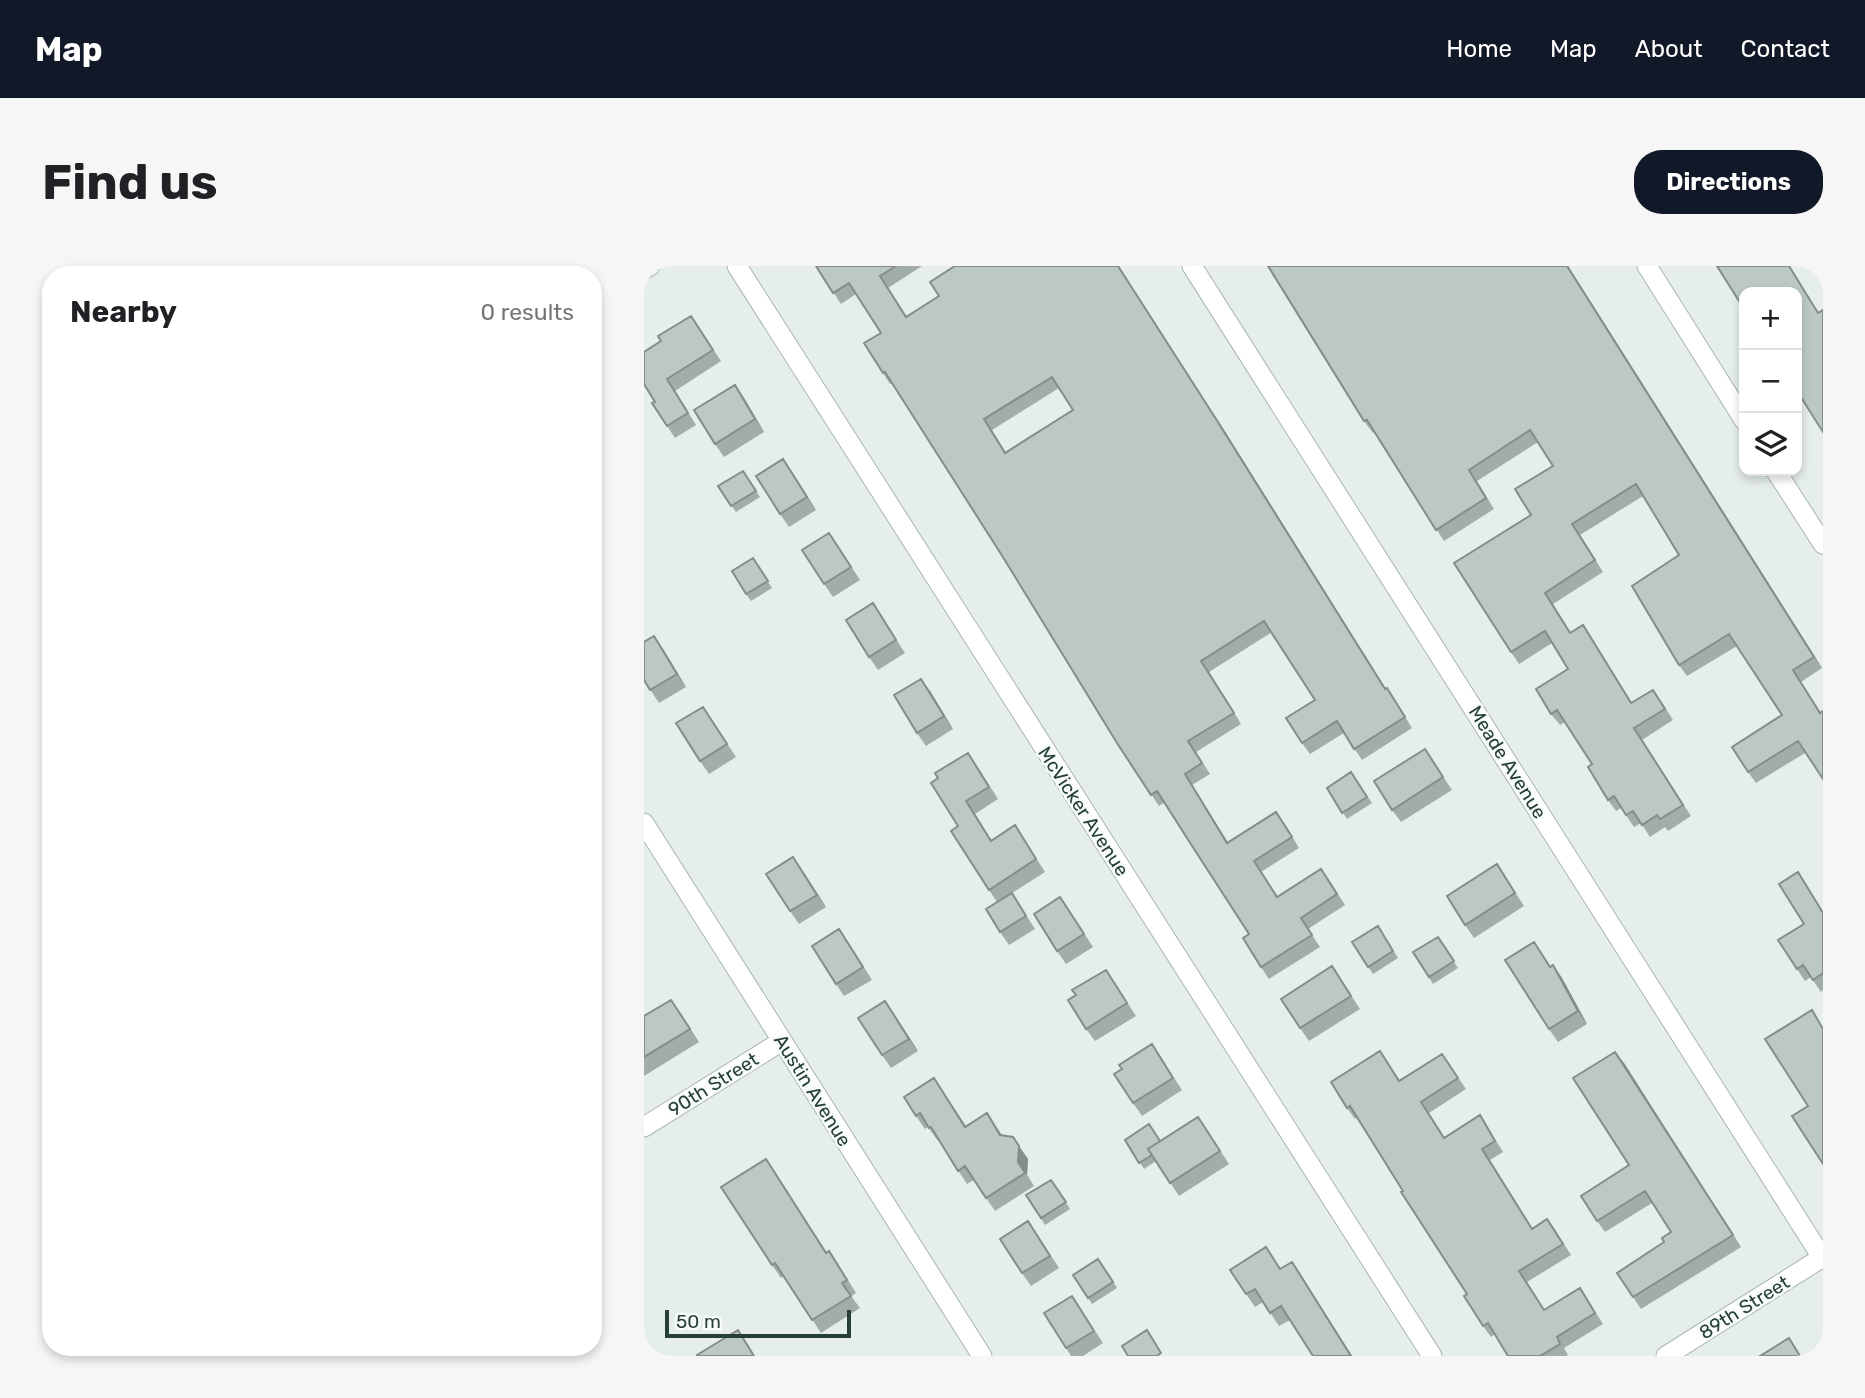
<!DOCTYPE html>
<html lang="en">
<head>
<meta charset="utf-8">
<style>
	:root { --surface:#fff; --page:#f6f6f6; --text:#202124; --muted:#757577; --line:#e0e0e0; --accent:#111827 }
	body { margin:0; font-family:Rubik,sans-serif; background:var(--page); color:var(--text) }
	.controls { position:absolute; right:21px; top:21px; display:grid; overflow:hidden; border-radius:14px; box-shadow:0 4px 10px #0003 }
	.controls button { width:63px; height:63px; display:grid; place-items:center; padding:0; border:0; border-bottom:2px solid var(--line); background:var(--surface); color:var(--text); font:35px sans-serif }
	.scale { position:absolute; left:21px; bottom:18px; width:186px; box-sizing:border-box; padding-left:7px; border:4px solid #264036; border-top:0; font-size:19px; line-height:24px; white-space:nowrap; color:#264036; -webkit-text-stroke:5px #f7fbf9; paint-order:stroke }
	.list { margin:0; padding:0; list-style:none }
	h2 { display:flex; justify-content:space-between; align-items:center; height:91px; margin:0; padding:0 28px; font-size:30px }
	h2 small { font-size:23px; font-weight:400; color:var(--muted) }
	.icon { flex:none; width:38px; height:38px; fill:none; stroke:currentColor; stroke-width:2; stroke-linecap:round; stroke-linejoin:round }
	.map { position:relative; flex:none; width:1179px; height:1090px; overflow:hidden; border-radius:28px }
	header { display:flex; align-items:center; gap:42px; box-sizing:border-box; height:98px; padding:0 35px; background:var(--accent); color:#fff }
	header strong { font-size:33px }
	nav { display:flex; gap:38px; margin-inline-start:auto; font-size:24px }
	.intro { display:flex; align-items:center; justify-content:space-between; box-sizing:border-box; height:168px; padding:0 42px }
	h1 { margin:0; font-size:49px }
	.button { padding:18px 32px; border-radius:28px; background:var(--accent); color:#fff; font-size:24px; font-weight:700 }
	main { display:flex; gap:42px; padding:0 42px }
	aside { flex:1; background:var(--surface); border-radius:28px; box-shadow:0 4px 10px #0003 }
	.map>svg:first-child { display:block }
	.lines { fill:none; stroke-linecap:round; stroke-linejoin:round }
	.street-casing { stroke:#a9b6b0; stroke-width:21 }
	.street { stroke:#fff; stroke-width:19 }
	.wall { fill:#a2ada8; fill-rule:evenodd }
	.shaded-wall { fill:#848d88 }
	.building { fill:#bcc9c3; stroke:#848d88; stroke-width:2; fill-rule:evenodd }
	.labels { text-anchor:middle; stroke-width:5; stroke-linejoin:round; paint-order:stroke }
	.street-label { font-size:19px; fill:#264036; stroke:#f7fbf9 }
</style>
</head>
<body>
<header>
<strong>Map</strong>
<nav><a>Home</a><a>Map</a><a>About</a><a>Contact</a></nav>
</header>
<div class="intro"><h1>Find us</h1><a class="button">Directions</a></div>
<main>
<aside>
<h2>Nearby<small>0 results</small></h2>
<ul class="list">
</ul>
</aside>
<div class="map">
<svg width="1179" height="1090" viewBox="0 0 1179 1090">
	<rect width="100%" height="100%" fill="#e6eeea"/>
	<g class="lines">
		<g class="street-casing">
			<path id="street" d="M 93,0 L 788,1090
				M 548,0 L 1179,993
				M 1003,0 L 1100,154
				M 0,3 L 6,0
				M 1132,205 L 1179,278
				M 0,557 L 338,1090
				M 0,861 L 138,775
				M 1022,1090 L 1179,991"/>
		</g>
		<use href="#street" class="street"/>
	</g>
	<path class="wall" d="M 172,0 L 278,0 L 244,22 L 262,50 L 580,164 L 741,423 L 743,422 L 750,433 L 768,462 L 718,494 L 700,467 L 666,488 L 658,477 L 671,434 L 628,366 L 565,406 L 597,458 L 552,486 L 566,508 L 548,519 L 584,577 L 640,557 L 655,582 L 617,606 L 634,631 L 685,614 L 701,639 L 664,663 L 676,681 L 625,713 L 617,701 L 605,668 L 521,536 L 515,540 L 473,477 L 357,288 L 248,117 L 246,118 L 239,107 L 237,67 L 212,28 L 197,38 ZM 415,122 L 429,144 L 362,187 L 348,164 Z
		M 924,0 L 1178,402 L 1157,416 L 1161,487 L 1112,517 L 1104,506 L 1138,449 L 1093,380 L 1043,410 L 1035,399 L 1035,289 L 999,230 L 936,269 L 959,306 L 909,338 L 927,367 L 947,371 L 988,437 L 1017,435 L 1029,454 L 998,474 L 1047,550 L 1024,565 L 1021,561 L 1006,571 L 997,557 L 990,561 L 977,542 L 972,545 L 964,534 L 948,498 L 921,456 L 916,459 L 907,448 L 924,403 L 908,377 L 875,398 L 867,386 L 887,249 L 909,200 L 894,176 L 833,215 L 850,243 L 800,275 L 730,166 L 729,167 L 720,155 Z
		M 47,50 L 77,95 L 31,125 L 52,159 L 31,172 L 23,160 L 11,136 L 17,75 Z
		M 100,132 L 120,166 L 80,191 L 71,178 Z
		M 99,205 L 116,231 L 92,246 L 74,220 Z
		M 148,206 L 172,244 L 145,261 L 136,248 Z
		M 194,280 L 216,314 L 189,331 L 180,318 Z
		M 109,292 L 128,322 L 107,335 L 102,328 Z
		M 229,337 L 261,387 L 234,404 L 225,391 Z
		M 19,383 L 42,421 L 15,437 L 0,414 Z
		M 286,425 L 309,463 L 282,480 L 273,467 Z
		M 59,441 L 92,491 L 65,508 L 56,495 Z
		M 781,483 L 808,524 L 757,556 L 748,544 Z
		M 333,500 L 354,533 L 331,548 L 347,574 L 371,559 L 401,606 L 368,627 L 391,663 L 365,679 L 356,666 L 353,636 L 345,624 L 314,560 Z
		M 707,506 L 728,537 L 703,553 L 683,522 Z
		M 149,591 L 182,641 L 155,658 L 146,645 Z
		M 853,598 L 880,640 L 830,672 L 821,659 Z
		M 1162,618 L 1179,646 L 1179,724 L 1177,726 L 1167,711 L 1161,715 L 1153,703 L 1160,658 Z
		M 425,644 L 449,681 L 422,698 L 413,685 Z
		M 734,660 L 754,692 L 729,708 L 708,676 Z
		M 794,671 L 814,702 L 789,718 L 769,686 Z
		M 204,676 L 228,714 L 200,730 L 192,718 Z
		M 909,699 L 918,712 L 943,758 L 914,776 L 905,763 L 906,701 Z
		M 688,700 L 716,743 L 665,775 L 656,762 Z
		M 462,704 L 492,750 L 451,775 L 442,763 L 432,729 Z
		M 36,746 L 55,776 L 0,810 L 0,750 Z
		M 250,748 L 274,785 L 247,802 L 238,789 Z
		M 508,778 L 538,824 L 498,850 L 489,837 L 478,803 Z
		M 736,785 L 755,814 L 798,788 L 822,823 L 785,847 L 800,872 L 843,860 L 859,886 L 846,894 L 888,962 L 911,964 L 927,989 L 883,1016 L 900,1044 L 943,1033 L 959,1058 L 920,1082 L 924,1089 L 922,1090 L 864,1090 L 851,1068 L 847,1071 L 839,1060 L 823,1028 L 759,925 L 713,851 L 711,853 L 703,842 Z
		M 980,797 L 1097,981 L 997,1043 L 989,1031 L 1027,966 L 1008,937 L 961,966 L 953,955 L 985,899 Z
		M 290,812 L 322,860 L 343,847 L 358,869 L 384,893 L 383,909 L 390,920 L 351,945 L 330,914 L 323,918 L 295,875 L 294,875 L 284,861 L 281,863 L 272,850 Z
		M 554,851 L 585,898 L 535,930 L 512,895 L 500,903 L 481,874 L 517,875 Z
		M 122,893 L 183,987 L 194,998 L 212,1027 L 207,1030 L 216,1042 L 177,1067 L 140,1010 L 137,1012 L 128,999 Z
		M 407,914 L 426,943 L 401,959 L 382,929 Z
		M 393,968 L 415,1002 L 387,1020 L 378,1007 Z
		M 454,993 L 473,1022 L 448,1038 L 429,1009 Z
		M 637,1003 L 657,1009 L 646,1054 L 635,1060 L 619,1036 L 611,1041 L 602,1028 Z
		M 428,1030 L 459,1077 L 439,1090 L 427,1090 L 422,1082 Z"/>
	<path class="shaded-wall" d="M 474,0 L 580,164 L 749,434 L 741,423 Z
		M 923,0 L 924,0 L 1178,402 L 1170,391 Z
		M 91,119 L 100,132 L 120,166 L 111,153 Z
		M 139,193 L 148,206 L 172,244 L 163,231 Z
		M 939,359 L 947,371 L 995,449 L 987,437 Z
		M 10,370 L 19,383 L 42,421 L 33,408 Z
		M 557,395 L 565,406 L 597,458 L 590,447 Z
		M 277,413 L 286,425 L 309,463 L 300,450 Z
		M 541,508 L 548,519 L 591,588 L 583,577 Z
		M 149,591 L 158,604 L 182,641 L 173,629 Z
		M 909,699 L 918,712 L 943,758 L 934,745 Z
		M 241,735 L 250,748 L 274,785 L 265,773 Z
		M 971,786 L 980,797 L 1097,981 L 1089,969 Z
		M 369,871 L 384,893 L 383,909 L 390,920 L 374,896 Z
		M 648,996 L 657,1009 L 708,1090 L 707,1090 Z"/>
	<path class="building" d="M 172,0 L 252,0 L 236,10 L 262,51 L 295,30 L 286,16 L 311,0 L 474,0 L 572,153 L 741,423 L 743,422 L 761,451 L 710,483 L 693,455 L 658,477 L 642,452 L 671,434 L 620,355 L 557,395 L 590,447 L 544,475 L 558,497 L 541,508 L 583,577 L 632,546 L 648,571 L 610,595 L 633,631 L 677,603 L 693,628 L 657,652 L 668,669 L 617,701 L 599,672 L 605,668 L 550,583 L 513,525 L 507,529 L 473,477 L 357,288 L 241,106 L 239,107 L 220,77 L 237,67 L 205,17 L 189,27 ZM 408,111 L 429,144 L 361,187 L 340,153 Z
		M 624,0 L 923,0 L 1170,391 L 1149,404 L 1176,447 L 1179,445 L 1179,513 L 1154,475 L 1104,506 L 1088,481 L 1138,449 L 1085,368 L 1035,399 L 988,320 L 1035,289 L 992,218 L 928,258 L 951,294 L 901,327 L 926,367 L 939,359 L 987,437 L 1009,424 L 1021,443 L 990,462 L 1039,539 L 1016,553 L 1013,549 L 998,559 L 989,545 L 982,549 L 970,530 L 964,534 L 944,501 L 948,498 L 913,444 L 907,448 L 892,423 L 924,403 L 901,365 L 867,386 L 810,297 L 887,249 L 871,223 L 909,200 L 886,164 L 825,204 L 842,232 L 792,264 L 723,154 L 720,155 Z
		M 1073,0 L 1145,0 L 1174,47 L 1179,44 L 1179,166 L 1153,125 L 1153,26 L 1100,26 L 1100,43 Z
		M 47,50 L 69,84 L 23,113 L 44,147 L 23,160 L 8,137 L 11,136 L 0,118 L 0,86 L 17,75 L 14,70 Z
		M 91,119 L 111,153 L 71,178 L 50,144 Z
		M 139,193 L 163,231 L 136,248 L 112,210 Z
		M 99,205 L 112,225 L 87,240 L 74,220 Z
		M 185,267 L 207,301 L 180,318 L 158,284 Z
		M 109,292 L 124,315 L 102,328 L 88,305 Z
		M 229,337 L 252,374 L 225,391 L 202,354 Z
		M 10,370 L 33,408 L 6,424 L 0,414 L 0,376 Z
		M 277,413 L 300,450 L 273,467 L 250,429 Z
		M 59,441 L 83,478 L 56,495 L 32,457 Z
		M 781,483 L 799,511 L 748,544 L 730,515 Z
		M 324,487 L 345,521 L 322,535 L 347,575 L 371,559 L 392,593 L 345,624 L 307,565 L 314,560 L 287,517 L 294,512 L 291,507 Z
		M 707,506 L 723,531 L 698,547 L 683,522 Z
		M 149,591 L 173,629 L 146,645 L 122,608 Z
		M 853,598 L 871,627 L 821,659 L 803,630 Z
		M 1154,606 L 1179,647 L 1179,707 L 1169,714 L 1159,699 L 1153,703 L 1134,674 L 1160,658 L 1135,618 Z
		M 368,627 L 382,650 L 356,666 L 342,643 Z
		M 416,631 L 440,668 L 413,685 L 390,648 Z
		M 734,660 L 749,685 L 724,701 L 708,676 Z
		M 195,663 L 219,701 L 192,718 L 168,680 Z
		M 794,671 L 810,695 L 785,711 L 769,686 Z
		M 890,676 L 906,701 L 909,699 L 934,745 L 905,763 L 861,694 Z
		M 688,700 L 707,730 L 656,762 L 637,733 Z
		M 462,704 L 483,737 L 442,763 L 424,734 L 432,729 L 428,724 Z
		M 27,734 L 46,763 L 0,791 L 0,750 Z
		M 241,735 L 265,773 L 238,789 L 214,752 Z
		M 1168,744 L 1179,763 L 1179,898 L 1148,850 L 1164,840 L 1121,773 Z
		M 508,778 L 529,812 L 489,837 L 470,808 L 478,803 L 475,799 Z
		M 736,785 L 755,815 L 798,788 L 814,812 L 777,836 L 800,872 L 836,849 L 851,875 L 838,883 L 888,963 L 903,953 L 919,978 L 875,1005 L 900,1044 L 936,1022 L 951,1047 L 913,1071 L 916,1078 L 896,1090 L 864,1090 L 844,1057 L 839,1060 L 820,1030 L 823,1028 L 757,926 L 759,925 L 706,840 L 703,842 L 687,816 Z
		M 971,786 L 1089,969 L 989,1031 L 973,1007 L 1020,976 L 1018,972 L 1027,966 L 1001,925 L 953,955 L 937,930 L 985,899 L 929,812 Z
		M 290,812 L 321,861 L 343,847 L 356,869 L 369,871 L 375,880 L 374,896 L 381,907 L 342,932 L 321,900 L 314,905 L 287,861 L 285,862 L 276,847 L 272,850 L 260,831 Z
		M 554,851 L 576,885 L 526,917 L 504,883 Z
		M 505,858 L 516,875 L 504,883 L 508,889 L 495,897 L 481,874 Z
		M 122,893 L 182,987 L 185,985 L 203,1014 L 198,1017 L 207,1030 L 168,1054 L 131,997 L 128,999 L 77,921 Z
		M 407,914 L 422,936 L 397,952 L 382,929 Z
		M 384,955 L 406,990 L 378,1007 L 356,973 Z
		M 622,981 L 636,1003 L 648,996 L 707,1090 L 669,1090 L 637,1040 L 626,1047 L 611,1023 L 602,1028 L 586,1004 Z
		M 454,993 L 469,1016 L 444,1032 L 429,1009 Z
		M 428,1030 L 450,1065 L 422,1082 L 400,1047 Z
		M 94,1064 L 110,1090 L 53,1090 L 53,1089 Z
		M 503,1064 L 517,1087 L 513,1090 L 484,1090 L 478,1080 Z
		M 1145,1072 L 1156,1090 L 1116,1090 Z"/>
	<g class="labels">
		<g class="street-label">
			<text transform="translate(864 496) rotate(58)" y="7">Meade Avenue</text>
			<text transform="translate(440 545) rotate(57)" y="7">McVicker Avenue</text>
			<text transform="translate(69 818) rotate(-32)" y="7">90th Street</text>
			<text transform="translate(169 824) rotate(58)" y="7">Austin Avenue</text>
			<text transform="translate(1100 1041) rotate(-32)" y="7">89th Street</text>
		</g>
	</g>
</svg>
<div class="controls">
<button>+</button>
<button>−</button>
<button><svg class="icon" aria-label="layers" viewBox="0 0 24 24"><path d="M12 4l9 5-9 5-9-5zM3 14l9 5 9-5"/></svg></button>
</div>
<div class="scale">50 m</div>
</div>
</main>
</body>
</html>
